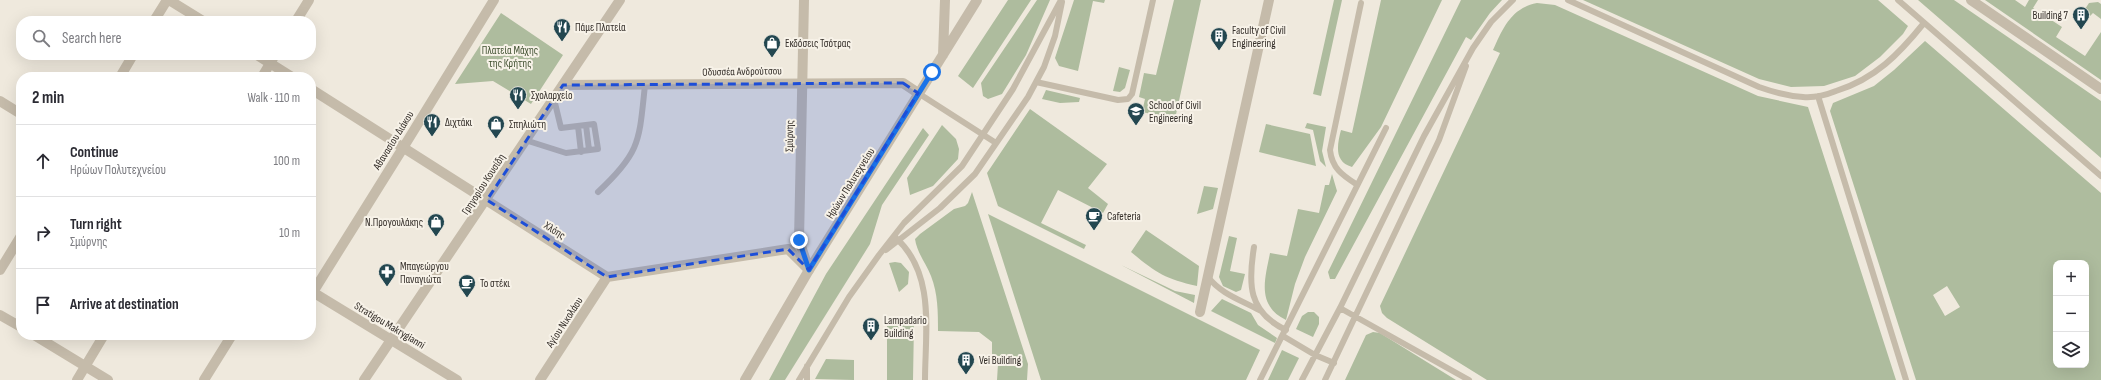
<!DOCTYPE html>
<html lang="en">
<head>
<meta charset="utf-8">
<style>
	:root { --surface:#fff; --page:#f2f2f3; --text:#2b2b33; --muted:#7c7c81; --line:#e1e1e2 }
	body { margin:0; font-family:"Sofia Sans Condensed",sans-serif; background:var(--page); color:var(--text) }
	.controls { position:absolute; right:12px; bottom:12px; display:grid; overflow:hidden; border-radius:8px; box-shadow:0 4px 16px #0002 }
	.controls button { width:36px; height:36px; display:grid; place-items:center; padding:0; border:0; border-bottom:1px solid var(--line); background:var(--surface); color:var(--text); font:20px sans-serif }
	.stop { position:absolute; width:12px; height:12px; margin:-9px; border:3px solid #1a73e8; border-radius:50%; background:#fff }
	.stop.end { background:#1a73e8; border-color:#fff; box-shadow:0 1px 4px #0008 }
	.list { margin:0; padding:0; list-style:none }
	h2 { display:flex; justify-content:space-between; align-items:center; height:52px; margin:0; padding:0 16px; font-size:17px }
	h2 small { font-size:13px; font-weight:400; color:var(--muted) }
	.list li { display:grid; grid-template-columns:26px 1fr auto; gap:12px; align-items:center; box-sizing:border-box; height:72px; padding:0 16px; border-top:1px solid var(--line) }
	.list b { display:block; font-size:15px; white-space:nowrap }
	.list p { margin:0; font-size:13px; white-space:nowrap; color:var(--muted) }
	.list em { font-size:13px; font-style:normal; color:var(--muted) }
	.icon { flex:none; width:22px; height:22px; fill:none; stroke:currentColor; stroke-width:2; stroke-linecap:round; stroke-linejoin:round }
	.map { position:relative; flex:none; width:2101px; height:380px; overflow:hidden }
	.search { position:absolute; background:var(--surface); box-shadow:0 4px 16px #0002; left:16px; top:16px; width:300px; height:44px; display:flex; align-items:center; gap:10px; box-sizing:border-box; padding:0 14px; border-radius:16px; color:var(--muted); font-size:15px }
	.panel { position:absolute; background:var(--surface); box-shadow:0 4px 16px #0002; left:16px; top:72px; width:300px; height:268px; border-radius:16px }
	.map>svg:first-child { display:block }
	.green { fill:#aebc9e; fill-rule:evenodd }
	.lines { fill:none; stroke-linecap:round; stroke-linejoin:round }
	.service { stroke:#c5bbaa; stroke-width:6 }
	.pedestrian { stroke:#c5bbaa; stroke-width:10 }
	.minor { stroke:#c5bbaa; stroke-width:10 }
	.tertiary { stroke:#c5bbaa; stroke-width:10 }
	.route { stroke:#1a73e8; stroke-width:5 }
	.marked { fill:#1d4ed8; fill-opacity:0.2; stroke:#1d4ed8; stroke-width:3; stroke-dasharray:8 5; stroke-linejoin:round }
	.labels { text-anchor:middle; stroke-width:4; stroke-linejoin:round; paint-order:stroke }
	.poi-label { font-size:11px; fill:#342e29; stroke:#f7f2e8; text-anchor:start }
	.park-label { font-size:11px; fill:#3f4f2f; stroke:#f7f2e8 }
	.street-label { font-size:11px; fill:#342e29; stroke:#f7f2e8 }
</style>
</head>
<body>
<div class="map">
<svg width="2101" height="380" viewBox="0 0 2101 380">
	<rect width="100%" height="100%" fill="#efe9dd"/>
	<path class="green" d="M 1008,0 L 1031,0 L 973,88 L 958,76 Z
		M 1037,0 L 1050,0 L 1026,55 L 1002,94 L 988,99 L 983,96 L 981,83 Z
		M 1074,0 L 1105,0 L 1104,3 L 1093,1 L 1078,71 L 1059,66 L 1055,58 Z
		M 1174,0 L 1201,0 L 1175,119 L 1142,112 L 1145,99 L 1139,97 L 1144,73 L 1156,75 Z
		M 1334,0 L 1342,0 L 1321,96 L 1313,94 Z
		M 1381,0 L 1442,0 L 1381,127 L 1352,167 C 1334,162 1337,145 1341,130 L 1352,133 Z
		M 1461,0 L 1502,0 L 1490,13 L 1471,40 L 1466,37 L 1335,279 L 1330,279 L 1328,272 Z
		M 1583,0 L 1878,0 L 1908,26 L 1903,34 L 1880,57 L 1855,76 L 1824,86 L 1791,87 L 1759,79 Z
		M 1918,0 L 1954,0 L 2101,101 L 2101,158 Z
		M 1985,0 L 2015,0 L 2025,7 L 2029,0 L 2038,0 L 2033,8 L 2062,27 L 2056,37 L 2085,56 L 2101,32 L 2101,80 Z
		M 2098,2 L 2101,4 L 2101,19 L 2093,13 L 2090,16 L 2083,12 L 2089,3 Z
		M 1537,3 L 1555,5 L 1758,96 L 1808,107 L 1896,380 L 1487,380 L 1387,318 L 1382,313 L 1380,306 L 1500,53 L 1493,50 C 1503,28 1511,8 1537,3 Z
		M 501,13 L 563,55 L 531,104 L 493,81 L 455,84 Z
		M 1925,41 L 2101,193 L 2101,380 L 1916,380 L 1830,111 L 1833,103 L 1874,86 L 1894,70 ZM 2056,263 L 2086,263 L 2086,365 L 2056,365 ZM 1947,286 L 1960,307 L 1945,316 L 1933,295 Z
		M 1119,67 L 1130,70 L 1125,88 L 1120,92 L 1113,91 Z
		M 1046,90 L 1080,98 L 1079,102 L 1060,103 L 1042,99 Z
		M 1030,109 L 1107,164 L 1088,188 L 1108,204 L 1103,213 L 1058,190 L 1041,223 L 1086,245 L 1084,249 L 998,206 L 987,173 Z
		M 1307,123 L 1326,127 L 1322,151 L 1326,167 L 1320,161 L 1313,130 L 1305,128 Z
		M 1266,124 L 1310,134 L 1316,166 L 1259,152 Z
		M 942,125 L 956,139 L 959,149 L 958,159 L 933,186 L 910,195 L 907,178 Z
		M 923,128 L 929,135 L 882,205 L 870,244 L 785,380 L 769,380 L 826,274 Z
		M 1332,174 L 1337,191 L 1305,257 L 1295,284 L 1286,320 C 1256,305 1265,279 1270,253 L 1287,256 L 1298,209 L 1319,213 L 1325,185 L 1329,185 Z
		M 1204,186 L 1218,188 L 1213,209 L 1197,214 Z
		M 972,192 L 1028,364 L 1027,380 L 997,380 L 998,364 L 992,364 L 992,342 L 979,332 L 938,331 C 938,312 938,294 931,276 C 926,263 917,253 915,239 L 920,234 L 954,209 L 965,206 L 968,203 Z
		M 988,214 L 1260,350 L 1246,380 L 1041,380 Z
		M 1146,230 L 1199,266 L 1197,286 C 1165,279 1155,272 1131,252 Z
		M 1229,236 L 1237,238 L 1230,271 L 1245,274 L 1241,290 L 1236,292 L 1223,286 L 1219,277 Z
		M 895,262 L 901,263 L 909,272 L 908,284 L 899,292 L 889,263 Z
		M 1121,265 L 1175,291 L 1195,295 L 1194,303 Z
		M 1222,299 L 1251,313 L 1258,325 L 1277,338 L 1275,343 L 1211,311 Z
		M 1308,312 L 1314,312 L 1319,317 L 1319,324 L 1313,337 L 1296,329 L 1302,316 Z
		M 887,323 L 914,323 L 913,380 L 887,380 Z
		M 1373,332 L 1380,333 L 1456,380 L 1345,380 L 1366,335 Z
		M 1282,350 L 1299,358 L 1288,380 L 1268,380 Z
		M 826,359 L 854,360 L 854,380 L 815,379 Z"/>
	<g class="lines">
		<path class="service" d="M 1568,0 L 1759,87 C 1773,92 1788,96 1803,97 C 1815,98 1826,95 1836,91 C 1875,79 1899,54 1924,23
			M 1898,0 L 2101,176
			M 1036,82 L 1118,100 L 1128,99 L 1132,94 L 1153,0
			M 918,93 L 996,143
			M 1818,96 L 1906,380
			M 586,125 L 589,150
			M 578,126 L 581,152
			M 525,140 L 566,153 L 598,149 L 594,124 L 561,128 L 554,99
			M 1356,184 C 1342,175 1332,168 1330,150 L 1361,3
			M 598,192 C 641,152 639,141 645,85
			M 896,238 C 936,274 925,333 925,380
			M 1254,247 C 1248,284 1248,312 1286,330
			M 886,250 L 940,208 L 975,174 L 1028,97 L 1044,67 L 1055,36 L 1062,2
			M 1208,277 C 1221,294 1241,300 1259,310
			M 1340,308 L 1469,380
			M 1283,336 L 1315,355 L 1334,363
			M 799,380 L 849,297 L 879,255 L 904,223 L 962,166 L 1013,89 L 1061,0
			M 807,380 L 807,366
			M 1260,380 L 1386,128
			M 1302,380 L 1340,308 L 1424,136 L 1473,48 L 1491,22 L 1513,0
			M 1325,380 L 1439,140 L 1466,66"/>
		<path class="pedestrian" d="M 403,148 L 494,0
			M 1200,312 L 1269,0"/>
		<path class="minor" d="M 169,0 L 203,21
			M 1971,0 L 2101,89
			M 154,21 L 167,0
			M 296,21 L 309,0
			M 257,55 L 292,77
			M 120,77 L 133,55
			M 262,77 L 275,55
			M 563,85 L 903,83 L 918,93
			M 311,89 L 607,277 L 788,249 L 809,270
			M 0,101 L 21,114
			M 0,270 L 21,236
			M 311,291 L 457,380
			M 313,292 L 403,148
			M 0,315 L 21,327
			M 34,335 L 108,380
			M 77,380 L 104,335
			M 204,380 L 232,335
			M 540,380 L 607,277"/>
		<path class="tertiary" d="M 804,0 L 799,240 L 809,270
			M 943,55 L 945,0
			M 364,380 L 620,0
			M 745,380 L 809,270 L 977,0"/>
	</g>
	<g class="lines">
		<path class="route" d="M 799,240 L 809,270 L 932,72"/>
	</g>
	<path class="marked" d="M 903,83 L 918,93 L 809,270 L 788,249 L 607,277 L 487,200 L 563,85 Z"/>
	<defs>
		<g id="building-pin" transform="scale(0.9)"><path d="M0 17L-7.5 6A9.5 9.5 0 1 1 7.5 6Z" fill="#234750" stroke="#f7f2e8"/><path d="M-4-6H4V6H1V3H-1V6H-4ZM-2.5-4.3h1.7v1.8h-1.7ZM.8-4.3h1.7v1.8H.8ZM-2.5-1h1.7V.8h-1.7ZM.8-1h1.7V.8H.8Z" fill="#fff"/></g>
		<g id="restaurant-pin" transform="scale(0.9)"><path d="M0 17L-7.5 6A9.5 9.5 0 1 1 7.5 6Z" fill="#234750" stroke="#f7f2e8"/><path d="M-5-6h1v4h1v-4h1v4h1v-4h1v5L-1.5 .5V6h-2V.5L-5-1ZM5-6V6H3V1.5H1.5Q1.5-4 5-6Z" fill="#fff"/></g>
		<g id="shop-pin" transform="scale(0.9)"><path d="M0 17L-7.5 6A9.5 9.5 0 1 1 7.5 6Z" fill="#234750" stroke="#f7f2e8"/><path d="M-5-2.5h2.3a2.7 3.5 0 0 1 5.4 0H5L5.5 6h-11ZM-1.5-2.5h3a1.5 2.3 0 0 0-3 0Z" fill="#fff"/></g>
		<g id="university-pin" transform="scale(0.9)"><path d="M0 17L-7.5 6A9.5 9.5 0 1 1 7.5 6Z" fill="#234750" stroke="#f7f2e8"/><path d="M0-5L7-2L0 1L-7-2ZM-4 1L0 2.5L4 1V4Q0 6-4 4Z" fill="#fff"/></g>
		<g id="cafe-pin" transform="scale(0.9)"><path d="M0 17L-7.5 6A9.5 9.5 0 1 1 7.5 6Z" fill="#234750" stroke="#f7f2e8"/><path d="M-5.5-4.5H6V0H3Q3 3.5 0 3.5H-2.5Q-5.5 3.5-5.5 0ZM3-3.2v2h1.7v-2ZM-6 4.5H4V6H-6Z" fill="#fff"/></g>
		<g id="pharmacy-pin" transform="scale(0.9)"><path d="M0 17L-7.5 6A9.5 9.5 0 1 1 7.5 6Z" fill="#234750" stroke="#f7f2e8"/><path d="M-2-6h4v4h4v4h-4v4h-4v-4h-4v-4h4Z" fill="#fff"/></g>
	</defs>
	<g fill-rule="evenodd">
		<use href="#building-pin" x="2081" y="15"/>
		<use href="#restaurant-pin" x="562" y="27"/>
		<use href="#building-pin" x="1219" y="36"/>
		<use href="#shop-pin" x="772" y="43"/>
		<use href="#restaurant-pin" x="518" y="95"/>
		<use href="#university-pin" x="1136" y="111"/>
		<use href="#restaurant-pin" x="432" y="122"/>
		<use href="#shop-pin" x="496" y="124"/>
		<use href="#cafe-pin" x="1094" y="216"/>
		<use href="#shop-pin" x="436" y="222"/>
		<use href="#pharmacy-pin" x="387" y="272"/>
		<use href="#cafe-pin" x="467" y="283"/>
		<use href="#building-pin" x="871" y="326"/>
		<use href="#building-pin" x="966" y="360"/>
	</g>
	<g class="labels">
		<g class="poi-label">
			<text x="2068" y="19" text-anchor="end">Building 7</text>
			<text x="575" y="31">Πάμε Πλατεία</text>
			<text x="1232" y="34">Faculty of Civil<tspan x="1232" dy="13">Engineering</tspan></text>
			<text x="785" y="47">Εκδόσεις Τσότρας</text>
			<text x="531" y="99">Σχολαρχείο</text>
			<text x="1149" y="109">School of Civil<tspan x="1149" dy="13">Engineering</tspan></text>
			<text x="445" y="126">Διχτάκι</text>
			<text x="509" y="128">Σπηλιώτη</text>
			<text x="1107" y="220">Cafeteria</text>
			<text x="423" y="226" text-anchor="end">Ν.Προγουλάκης</text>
			<text x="400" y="270">Μπαγεώργου<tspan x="400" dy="13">Παναγιώτα</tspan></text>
			<text x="480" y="287">Το στέκι</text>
			<text x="884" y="324">Lampadario<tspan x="884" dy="13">Building</tspan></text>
			<text x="979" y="364">Vei Building</text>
		</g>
		<g class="park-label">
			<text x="510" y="54">Πλατεία Μάχης<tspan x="510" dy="13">της Κρήτης</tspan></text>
		</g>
		<g class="street-label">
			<text transform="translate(742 71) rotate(-1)" y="4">Οδυσσέα Ανδρούτσου</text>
			<text transform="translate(789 136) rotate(-89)" y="4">Σμύρνης</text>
			<text transform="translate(393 140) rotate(-58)" y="4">Αθανασίου Διάκου</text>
			<text transform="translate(850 183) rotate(-58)" y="4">Ηρώων Πολυτεχνείου</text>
			<text transform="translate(483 184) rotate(-57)" y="4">Γρηγορίου Κουσίδη</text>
			<text transform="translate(555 230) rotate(32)" y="4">Χλόης</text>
			<text transform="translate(564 322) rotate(-57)" y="4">Αγίου Νικολάου</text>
			<text transform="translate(390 325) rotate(31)" y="4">Stratigou Makrygianni</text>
		</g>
	</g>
</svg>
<div class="controls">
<button>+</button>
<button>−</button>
<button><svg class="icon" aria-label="layers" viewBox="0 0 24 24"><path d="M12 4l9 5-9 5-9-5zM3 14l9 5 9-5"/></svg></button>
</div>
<div class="stop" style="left:932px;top:72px"></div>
<div class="stop end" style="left:799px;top:240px"></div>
<div class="search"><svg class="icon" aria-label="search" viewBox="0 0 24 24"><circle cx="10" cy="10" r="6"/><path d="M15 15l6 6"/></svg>Search here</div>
<section class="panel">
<h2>2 min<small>Walk · 110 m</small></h2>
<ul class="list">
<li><svg class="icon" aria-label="ahead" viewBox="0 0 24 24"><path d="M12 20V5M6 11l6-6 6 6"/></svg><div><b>Continue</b><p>Ηρώων Πολυτεχνείου</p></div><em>100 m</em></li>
<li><svg class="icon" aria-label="right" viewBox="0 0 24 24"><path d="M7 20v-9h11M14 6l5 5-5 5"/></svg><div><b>Turn right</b><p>Σμύρνης</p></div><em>10 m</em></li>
<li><svg class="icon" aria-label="arrive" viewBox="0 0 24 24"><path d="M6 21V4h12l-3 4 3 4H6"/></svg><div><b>Arrive at destination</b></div></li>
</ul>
</section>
</div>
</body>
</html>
